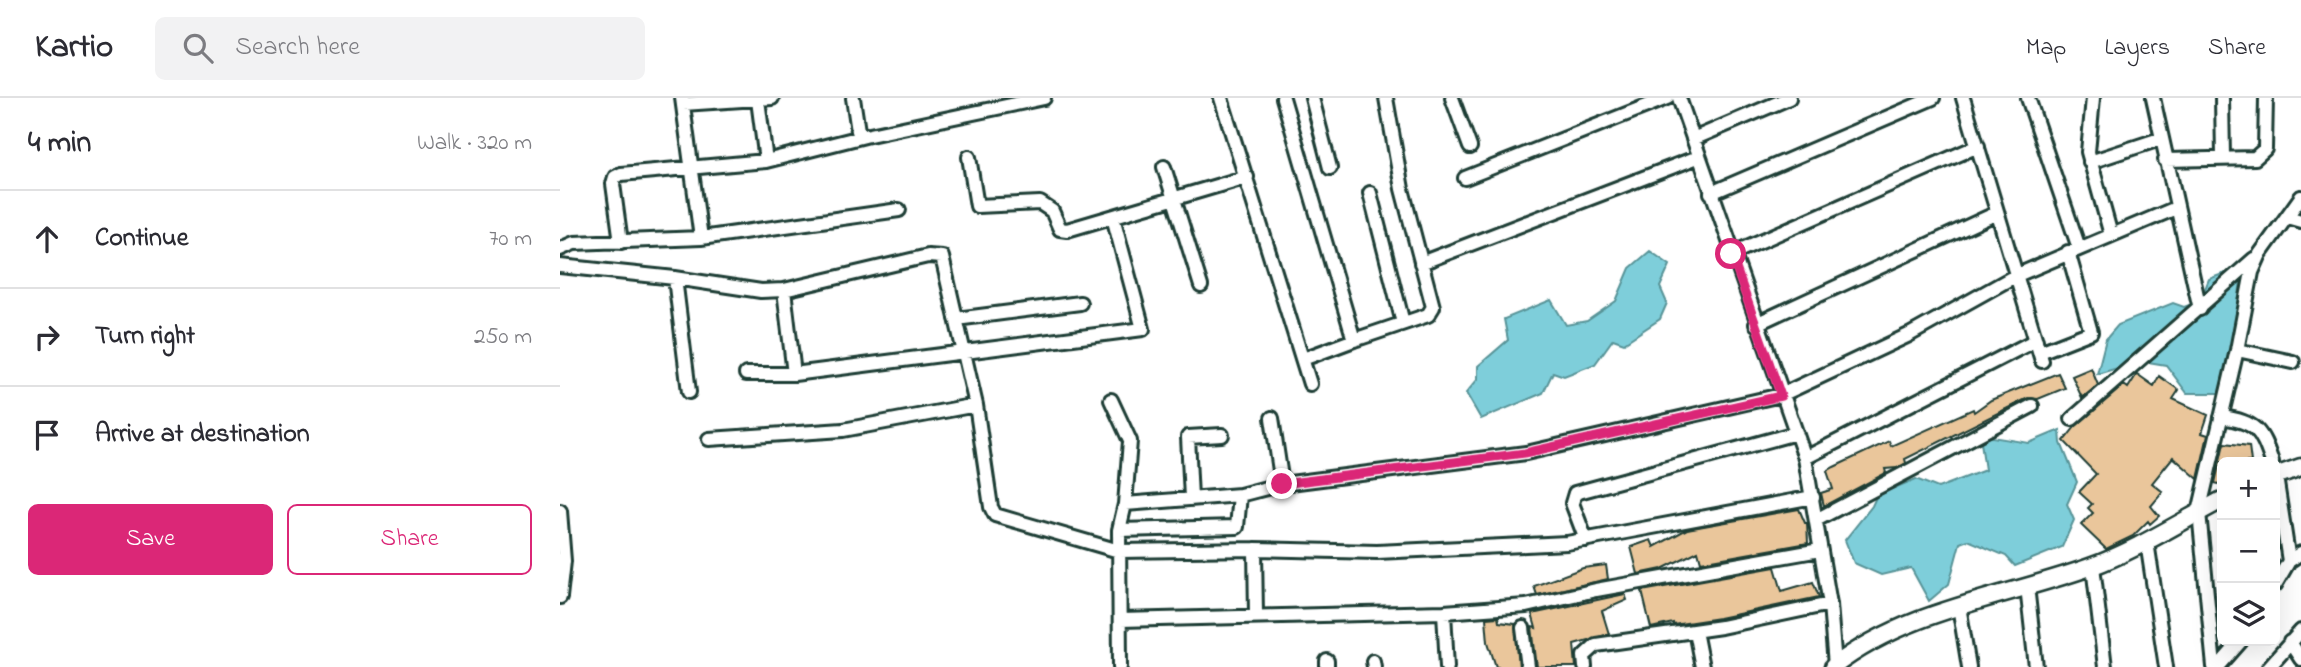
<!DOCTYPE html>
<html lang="en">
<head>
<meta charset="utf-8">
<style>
	:root { --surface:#fff; --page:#f2f2f3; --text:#2b2b33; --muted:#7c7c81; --line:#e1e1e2; --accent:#db2777 }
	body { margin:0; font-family:"Indie Flower",sans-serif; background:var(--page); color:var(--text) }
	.controls { position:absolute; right:21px; bottom:21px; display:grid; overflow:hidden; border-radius:10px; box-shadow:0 7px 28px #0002 }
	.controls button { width:63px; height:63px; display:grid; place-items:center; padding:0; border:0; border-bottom:2px solid var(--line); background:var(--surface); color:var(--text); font:35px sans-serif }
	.stop { position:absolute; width:21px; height:21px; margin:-16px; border:5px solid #db2777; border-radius:50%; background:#fff }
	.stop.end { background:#db2777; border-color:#fff; box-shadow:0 2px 7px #0008 }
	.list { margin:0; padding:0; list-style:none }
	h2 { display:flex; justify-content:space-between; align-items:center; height:91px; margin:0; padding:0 28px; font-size:30px }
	h2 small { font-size:23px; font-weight:400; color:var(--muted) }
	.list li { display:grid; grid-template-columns:46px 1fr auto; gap:21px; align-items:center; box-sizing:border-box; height:98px; padding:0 28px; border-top:2px solid var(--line) }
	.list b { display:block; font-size:26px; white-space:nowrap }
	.list em { font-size:23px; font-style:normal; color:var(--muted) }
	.actions { display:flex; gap:14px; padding:21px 28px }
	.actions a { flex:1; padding:16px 0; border:2px solid var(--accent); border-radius:10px; text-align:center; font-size:24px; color:var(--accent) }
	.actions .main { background:var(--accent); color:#fff }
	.icon { flex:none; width:38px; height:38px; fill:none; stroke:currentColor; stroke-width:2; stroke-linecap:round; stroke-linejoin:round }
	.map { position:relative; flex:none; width:1741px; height:569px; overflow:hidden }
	header { display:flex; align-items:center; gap:42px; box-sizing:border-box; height:98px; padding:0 35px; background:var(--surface); border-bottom:2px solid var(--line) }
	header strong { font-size:33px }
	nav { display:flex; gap:38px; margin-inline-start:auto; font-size:24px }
	.search { width:490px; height:63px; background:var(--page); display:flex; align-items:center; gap:18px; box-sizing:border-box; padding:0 24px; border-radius:10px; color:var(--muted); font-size:26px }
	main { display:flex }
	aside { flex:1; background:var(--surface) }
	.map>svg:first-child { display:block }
	.water { fill:#7eceda; stroke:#589498; stroke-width:2 }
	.building { fill:#eac69b; stroke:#1f3d34; stroke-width:2 }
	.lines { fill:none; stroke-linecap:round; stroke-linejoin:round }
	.street-casing { stroke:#1f3d34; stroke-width:18 }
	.secondary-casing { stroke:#1f3d34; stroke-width:21 }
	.street { stroke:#fff; stroke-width:12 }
	.secondary { stroke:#fff; stroke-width:16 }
	.route { stroke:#db2777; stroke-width:9 }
</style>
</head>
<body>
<header>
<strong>Kartio</strong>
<div class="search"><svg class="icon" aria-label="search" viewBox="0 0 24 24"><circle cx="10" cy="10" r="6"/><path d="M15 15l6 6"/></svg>Search here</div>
<nav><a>Map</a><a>Layers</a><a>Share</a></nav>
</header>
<main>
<aside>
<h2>4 min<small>Walk · 320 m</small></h2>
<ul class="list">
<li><svg class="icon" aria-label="ahead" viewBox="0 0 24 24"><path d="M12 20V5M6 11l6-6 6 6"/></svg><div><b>Continue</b></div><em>70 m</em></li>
<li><svg class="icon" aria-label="right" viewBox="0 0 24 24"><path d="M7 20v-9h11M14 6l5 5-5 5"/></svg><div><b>Turn right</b></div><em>250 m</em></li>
<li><svg class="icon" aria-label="arrive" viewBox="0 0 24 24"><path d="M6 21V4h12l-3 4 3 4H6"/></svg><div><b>Arrive at destination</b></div></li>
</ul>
<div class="actions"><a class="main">Save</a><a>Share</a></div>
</aside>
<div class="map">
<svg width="1741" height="569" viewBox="0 0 1741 569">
	<rect width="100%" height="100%" fill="#fff"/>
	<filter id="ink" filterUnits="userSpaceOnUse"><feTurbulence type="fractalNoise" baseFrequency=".0143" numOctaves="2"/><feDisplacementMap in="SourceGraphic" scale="14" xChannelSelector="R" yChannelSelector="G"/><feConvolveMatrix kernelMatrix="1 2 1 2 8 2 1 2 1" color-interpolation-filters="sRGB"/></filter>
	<g filter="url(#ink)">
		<path class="water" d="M 1090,153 L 1110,167 L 1100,189 L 1107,205 L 1100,221 L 1064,245 L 1053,241 L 1035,266 L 1004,278 L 993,274 L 983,295 L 921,321 L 906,295 L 918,281 L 918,268 L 948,242 L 944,221 L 991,202 L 1006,227 L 1027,223 L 1056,203 L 1070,170 Z
			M 1665,175 L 1681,181 L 1671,268 L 1659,295 L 1627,295 L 1606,267 L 1582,263 L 1537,276 L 1546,241 L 1558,227 L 1613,205 L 1624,209 L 1640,203 L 1649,181 Z
			M 1500,332 L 1501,345 L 1517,384 L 1507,406 L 1514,422 L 1502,449 L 1455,468 L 1446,458 L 1408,442 L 1400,445 L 1389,486 L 1369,503 L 1351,470 L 1321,477 L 1294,465 L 1285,442 L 1312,408 L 1317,397 L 1356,381 L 1378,390 L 1425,372 L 1420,337 L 1469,345 Z"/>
		<path class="building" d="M 1531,270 L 1538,287 L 1522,300 L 1512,278 Z
			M 1498,275 L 1505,290 L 1478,301 L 1468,300 L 1345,361 L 1346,365 L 1337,370 L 1325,371 L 1326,375 L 1264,408 L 1261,395 L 1273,391 L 1267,373 L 1274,369 L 1329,343 L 1331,348 L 1413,311 L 1414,314 L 1431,302 Z
			M 1577,276 L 1594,288 L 1599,278 L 1619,292 L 1613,301 L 1648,317 L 1642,335 L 1648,337 L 1638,381 L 1613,359 L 1592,385 L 1603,394 L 1591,408 L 1599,418 L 1590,426 L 1588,423 L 1573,438 L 1546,451 L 1521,427 L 1533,415 L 1528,410 L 1532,406 L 1519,394 L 1536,376 L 1504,343 L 1515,329 L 1564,287 L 1568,290 Z
			M 1664,345 L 1689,348 L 1691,364 L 1662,364 L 1662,387 L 1655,385 Z
			M 1239,411 L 1245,425 L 1247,425 L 1248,445 L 1141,464 L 1138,453 L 1102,471 L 1078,476 L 1071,449 L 1091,442 L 1094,449 L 1127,431 Z
			M 1046,467 L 1048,481 L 977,497 L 974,488 L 1023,470 Z
			M 1215,469 L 1222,493 L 1253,484 L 1259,499 L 1159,520 L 1113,527 L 1113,525 L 1091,530 L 1082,493 Z
			M 1065,496 L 1067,502 L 1042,513 L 1049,536 L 1014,546 L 1016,569 L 977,569 L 972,529 L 976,530 L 972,516 Z
			M 938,519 L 939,524 L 955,526 L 959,569 L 936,569 L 928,544 L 926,520 Z"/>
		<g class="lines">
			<g class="street-casing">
				<path id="street" d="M 122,0 L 141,140
					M 293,0 L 298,33 L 305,38 L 484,0
					M 661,0 L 750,286
					M 723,0 L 794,242 L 868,217 L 873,209 L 842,91 L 826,0
					M 752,0 L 770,70
					M 892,0 L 910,49
					M 1119,0 L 1245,360 L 1270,506 L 1275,568
					M 1403,0 L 1482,263
					M 1468,0 L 1519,150
					M 1533,0 L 1528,54 L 1551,137
					M 1593,0 L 1640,211
					M 1662,0 L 1663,59
					M 198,2 L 206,63
					M 123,6 L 212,0
					M 1133,41 L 1229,0
					M 409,59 L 417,108 L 480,105 L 492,113 L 500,131 L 507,132 L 687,79
					M 1605,62 L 1695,60 L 1705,51 L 1706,0
					M 1530,64 L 1600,41
					M 604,69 L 641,188
					M 905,80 L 1107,0
					M 810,95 L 843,225
					M 1151,95 L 1373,0
					M 1727,119 L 1741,123
					M 61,144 L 53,86 L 55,79 L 61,76 L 206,63 L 305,38
					M 0,151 L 14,145 L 141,140 L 339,112
					M 1171,156 L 1418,48
					M 861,165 L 1138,59
					M 0,168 L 115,180 L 201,193 L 224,192 L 368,158 L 382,159 L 416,307 L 431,409 L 435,417 L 559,453 L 695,451 L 817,454 L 1007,445 L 1253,399
					M 115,180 L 129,294
					M 224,192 L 234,276
					M 396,221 L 520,205
					M 1196,226 L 1437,115
					M 1677,252 L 1733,264
					M 1480,254 L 1531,234 L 1508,154
					M 743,261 L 794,242
					M 186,276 L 234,276 L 583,231 L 553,119
					M 551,302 L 570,343 L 565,406 L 559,432 L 560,569
					M 1661,319 C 1697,324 1701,332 1712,364
					M 712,320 L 722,386
					M 1512,321 L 1694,161
					M 149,341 L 283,332 L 416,307
					M 1245,360 L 1476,242
					M 1715,372 L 1729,463
					M 631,400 L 628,339 L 662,337
					M 565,406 L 680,397 L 722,386 L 966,355 L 1221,297 L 1349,237 L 1455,178 L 1616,110
					M 0,413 L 4,463 L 0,499
					M 1256,422 L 1472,308
					M 559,432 L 677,429 L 680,397
					M 1026,442 L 1012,405 L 1015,395 L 1236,335
					M 1587,444 L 1606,569
					M 695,451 L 696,517
					M 1533,468 L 1545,569
					M 1715,487 L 1729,463 L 1741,455
					M 1467,488 L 1476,569
					M 1399,508 L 1409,569
					M 884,514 L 887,569
					M 560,522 L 884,514 L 966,508 L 1036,492 L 1260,452
					M 963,530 L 968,569
					M 1135,533 L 1142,569
					M 1730,544 L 1741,561
					M 767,563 L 767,569
					M 813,563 L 814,569
					M 1025,569 L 1024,558 L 1036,547 L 1161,529 L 1270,506
					M 1654,569 L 1639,414 L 1677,252 L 1692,174 L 1700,156 L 1741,99
					M 1658,569 L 1681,543
					M 1709,569 L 1741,533"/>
			</g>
			<g class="secondary-casing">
				<path id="secondary" d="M 1715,378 L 1741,369
					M 1273,569 C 1348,511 1443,500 1530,469 C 1577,452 1618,425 1662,402"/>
			</g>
			<use href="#street" class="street"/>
			<use href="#secondary" class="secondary"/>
		</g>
	</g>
	<g class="lines" filter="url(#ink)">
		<path class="route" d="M 722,386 L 965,355 L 1221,298 L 1171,156"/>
	</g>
</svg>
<div class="controls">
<button>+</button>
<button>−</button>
<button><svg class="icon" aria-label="layers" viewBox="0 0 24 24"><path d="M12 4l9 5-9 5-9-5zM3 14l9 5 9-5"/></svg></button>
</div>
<div class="stop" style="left:1171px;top:156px"></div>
<div class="stop end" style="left:722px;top:386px"></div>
</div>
</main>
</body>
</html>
